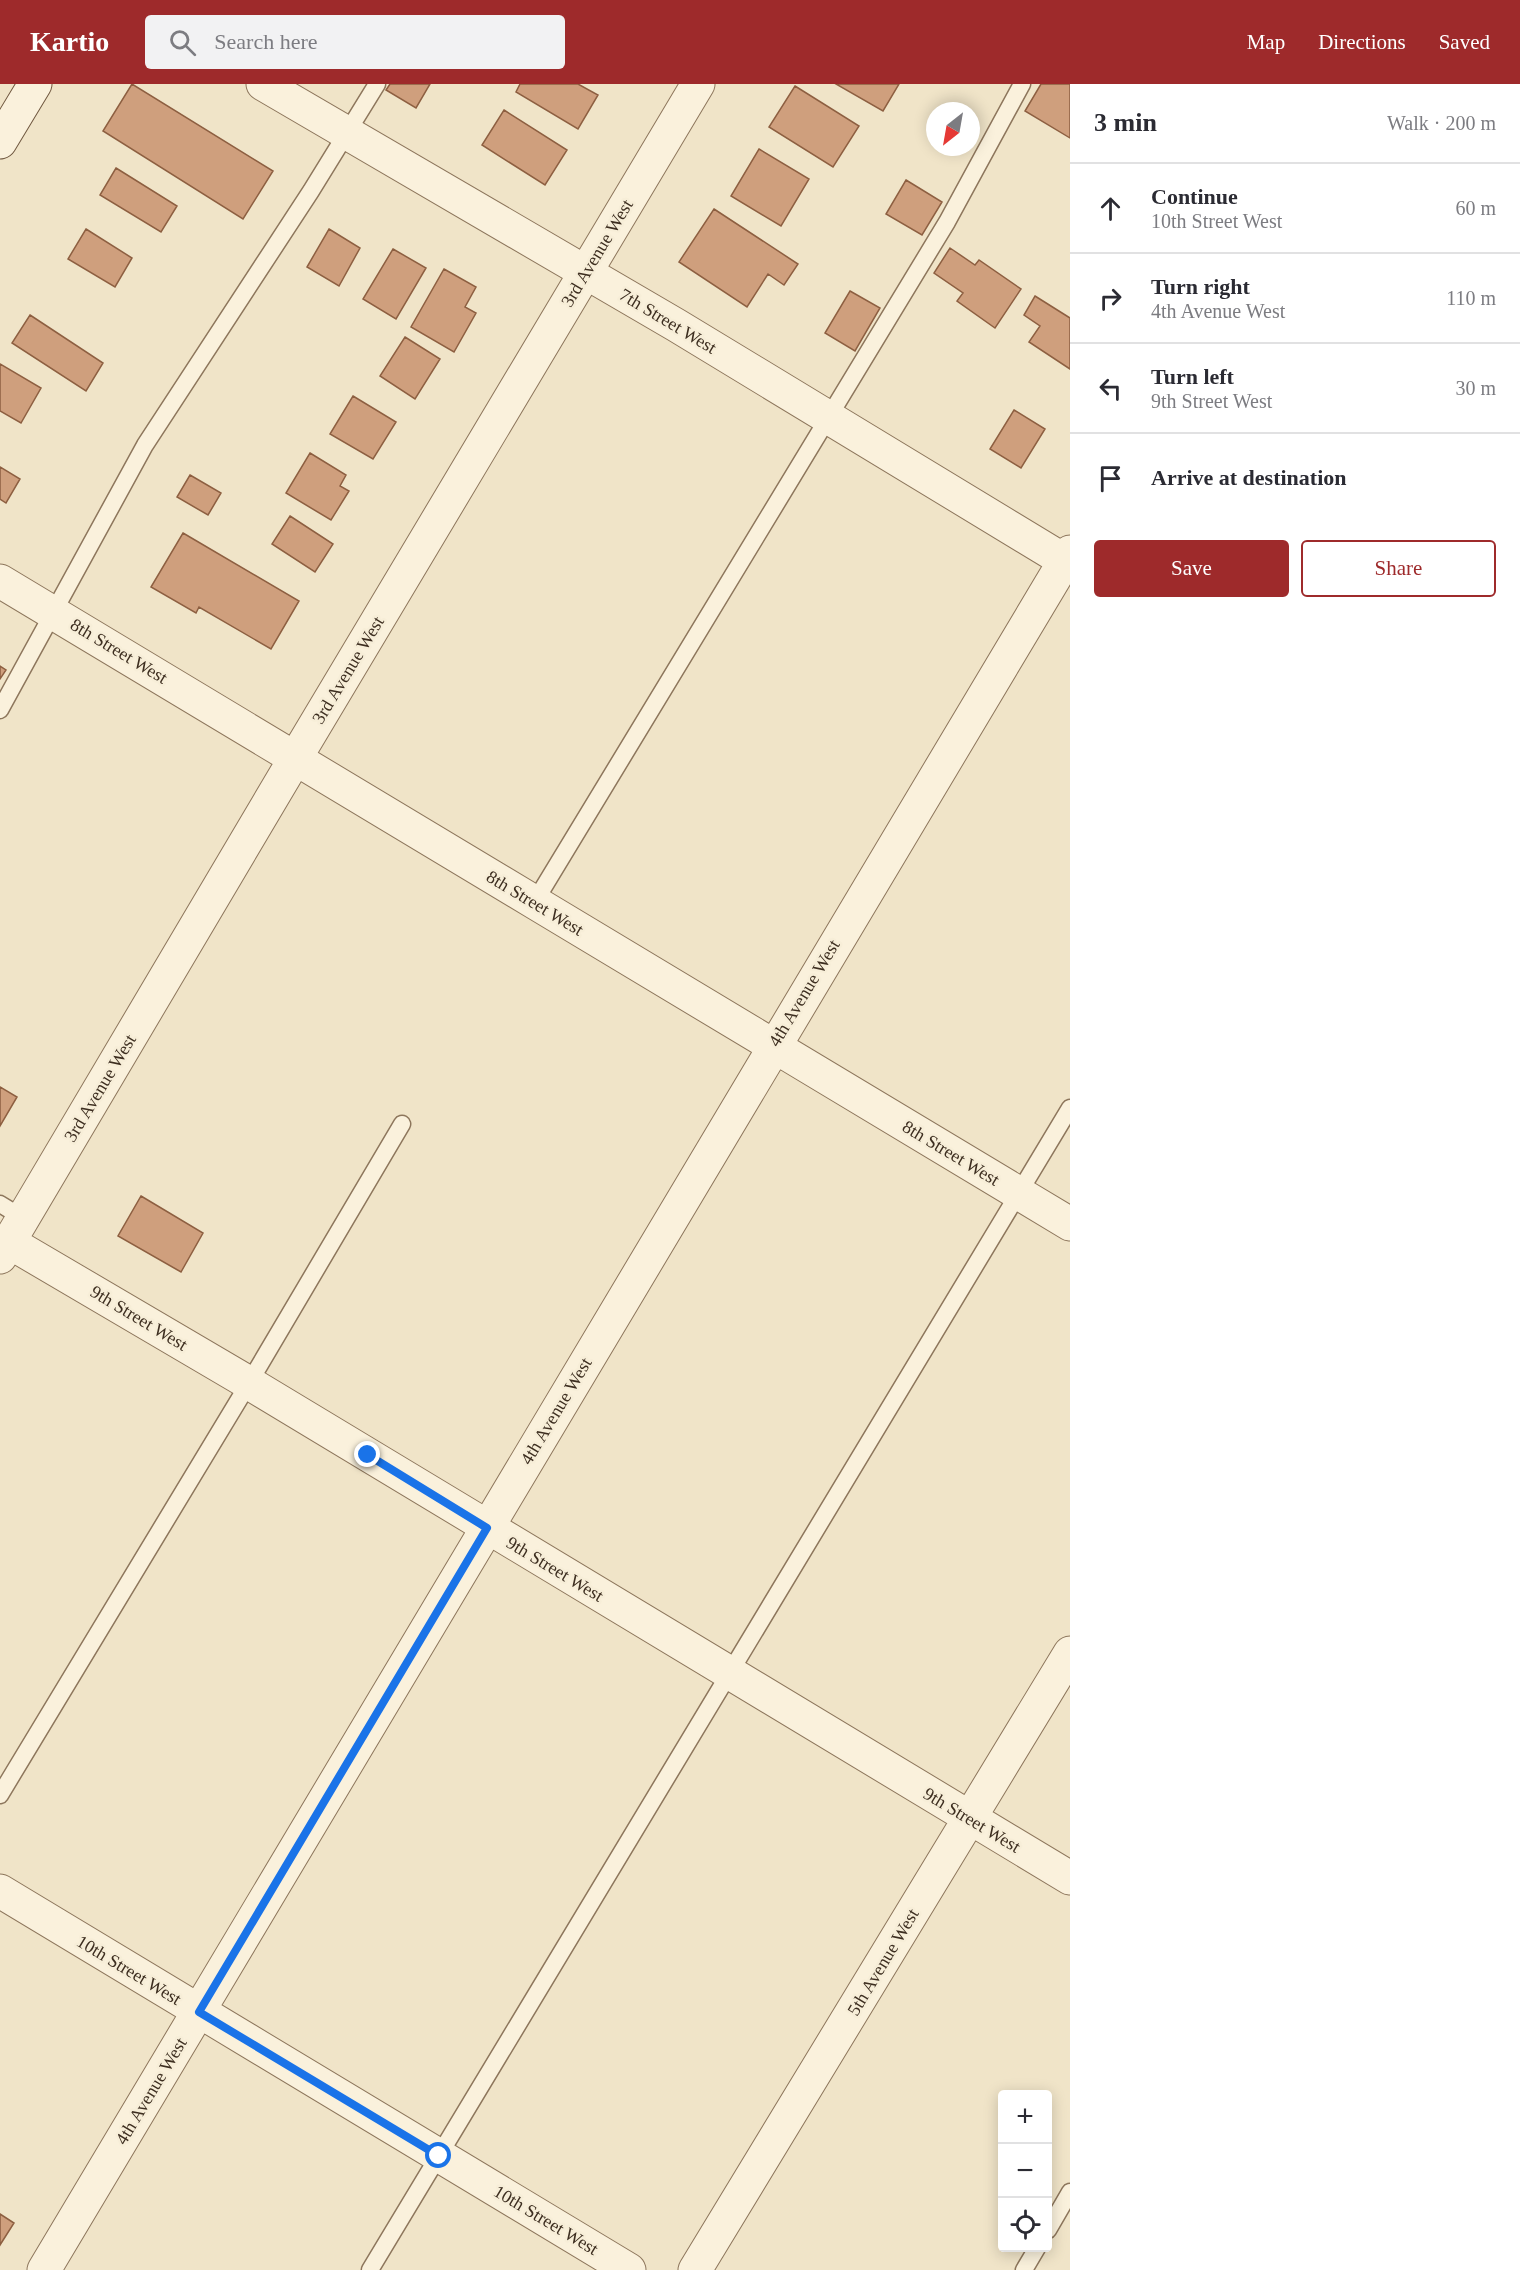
<!DOCTYPE html>
<html lang="en">
<head>
<meta charset="utf-8">
<style>
	:root { --surface:#fff; --page:#f2f2f3; --text:#2b2b33; --muted:#7c7c81; --line:#e1e1e2; --accent:#9e2a2b }
	body { margin:0; font-family:"Times New Roman",serif; background:var(--page); color:var(--text) }
	.controls { position:absolute; right:18px; bottom:18px; display:grid; overflow:hidden; border-radius:6px; box-shadow:0 3px 15px #0003 }
	.controls button { width:54px; height:54px; display:grid; place-items:center; padding:0; border:0; border-bottom:2px solid var(--line); background:var(--surface); color:var(--text); font:30px sans-serif }
	.compass { position:absolute; left:926px; top:18px; width:54px; height:54px; border-radius:50%; background:var(--surface); box-shadow:0 3px 15px #0003; rotate:211deg }
	.stop { position:absolute; width:18px; height:18px; margin:-14px; border:4px solid #1a73e8; border-radius:50%; background:#fff }
	.stop.end { background:#1a73e8; border-color:#fff; box-shadow:0 2px 6px #0008 }
	.list { margin:0; padding:0; list-style:none }
	h2 { display:flex; justify-content:space-between; align-items:center; height:78px; margin:0; padding:0 24px; font-size:26px }
	h2 small { font-size:20px; font-weight:400; color:var(--muted) }
	.list li { display:grid; grid-template-columns:39px 1fr auto; gap:18px; align-items:center; box-sizing:border-box; height:90px; padding:0 24px; border-top:2px solid var(--line) }
	.list b { display:block; font-size:22px; white-space:nowrap }
	.list p { margin:0; font-size:20px; white-space:nowrap; color:var(--muted) }
	.list em { font-size:20px; font-style:normal; color:var(--muted) }
	.actions { display:flex; gap:12px; padding:18px 24px }
	.actions a { flex:1; padding:14px 0; border:2px solid var(--accent); border-radius:6px; text-align:center; font-size:21px; color:var(--accent) }
	.actions .main { background:var(--accent); color:#fff }
	.icon { flex:none; width:33px; height:33px; fill:none; stroke:currentColor; stroke-width:2; stroke-linecap:round; stroke-linejoin:round }
	.map { position:relative; flex:none; width:1070px; height:2186px; overflow:hidden }
	header { display:flex; align-items:center; gap:36px; box-sizing:border-box; height:84px; padding:0 30px; background:var(--accent); color:#fff }
	header strong { font-size:28px }
	nav { display:flex; gap:33px; margin-inline-start:auto; font-size:21px }
	.search { width:420px; height:54px; background:var(--page); display:flex; align-items:center; gap:15px; box-sizing:border-box; padding:0 21px; border-radius:6px; color:var(--muted); font-size:22px }
	main { display:flex }
	aside { flex:1; background:var(--surface) }
	.map>svg:first-child { display:block }
	.building { fill:#cf9f7d; stroke:#8d5f41; stroke-width:1.5 }
	.lines { fill:none; stroke-linecap:round; stroke-linejoin:round }
	.lane-casing { stroke:#8d765c; stroke-width:19 }
	.street-casing { stroke:#8d765c; stroke-width:35 }
	.secondary-casing { stroke:#6f573f; stroke-width:35 }
	.lane { stroke:#faf1dc; stroke-width:16 }
	.street { stroke:#faf1dc; stroke-width:33 }
	.secondary { stroke:#faf1dc; stroke-width:33 }
	.route { stroke:#1a73e8; stroke-width:8 }
	.labels { text-anchor:middle; stroke-width:5; stroke-linejoin:round; paint-order:stroke }
	.street-label { font-size:18px; fill:#3d2e20; stroke:#f7eed8 }
</style>
</head>
<body>
<header>
<strong>Kartio</strong>
<div class="search"><svg class="icon" aria-label="search" viewBox="0 0 24 24"><circle cx="10" cy="10" r="6"/><path d="M15 15l6 6"/></svg>Search here</div>
<nav><a>Map</a><a>Directions</a><a>Saved</a></nav>
</header>
<main>
<div class="map">
<svg width="1070" height="2186" viewBox="0 0 1070 2186">
	<rect width="100%" height="100%" fill="#f0e4c8"/>
	<path class="building" d="M 132,0 L 273,87 L 243,135 L 103,47 Z
		M 390,0 L 430,0 L 416,24 L 386,6 Z
		M 520,0 L 578,0 L 598,11 L 578,45 L 516,8 Z
		M 836,0 L 899,0 L 883,27 Z
		M 1041,0 L 1070,0 L 1070,54 L 1025,27 Z
		M 795,2 L 859,42 L 833,83 L 769,43 Z
		M 504,26 L 567,66 L 545,101 L 482,61 Z
		M 759,65 L 809,95 L 781,142 L 731,112 Z
		M 116,84 L 177,122 L 161,148 L 100,111 Z
		M 906,96 L 942,118 L 922,151 L 886,130 Z
		M 714,125 L 798,180 L 784,201 L 768,190 L 747,223 L 679,178 Z
		M 86,145 L 132,174 L 115,203 L 68,175 Z
		M 329,145 L 360,164 L 339,202 L 307,183 Z
		M 950,164 L 975,181 L 979,176 L 1021,205 L 995,244 L 957,217 L 963,209 L 934,189 Z
		M 393,165 L 426,184 L 396,235 L 363,215 Z
		M 444,185 L 476,203 L 465,223 L 476,229 L 454,268 L 411,243 Z
		M 850,207 L 880,224 L 855,267 L 825,249 Z
		M 1035,212 L 1070,234 L 1070,285 L 1029,258 L 1040,242 L 1024,231 Z
		M 30,231 L 103,279 L 86,307 L 12,259 Z
		M 405,253 L 440,275 L 415,315 L 380,292 Z
		M 0,280 L 41,304 L 21,339 L 0,327 Z
		M 353,312 L 396,338 L 373,375 L 330,350 Z
		M 1014,326 L 1045,345 L 1021,384 L 990,365 Z
		M 310,369 L 346,391 L 340,402 L 349,407 L 331,436 L 286,409 Z
		M 0,383 L 20,395 L 6,419 L 0,415 Z
		M 190,391 L 221,409 L 208,431 L 177,413 Z
		M 290,432 L 333,460 L 315,488 L 272,460 Z
		M 183,449 L 299,517 L 271,565 L 199,523 L 196,529 L 151,503 Z
		M 0,582 L 6,586 L 0,595 Z
		M 0,1003 L 17,1013 L 0,1042 Z
		M 141,1112 L 203,1149 L 181,1188 L 118,1152 Z
		M 0,2130 L 14,2139 L 0,2161 Z"/>
	<g class="lines">
		<g class="lane-casing">
			<path id="lane" d="M 0,626 L 145,361 L 311,107 L 377,0
				M 534,819 L 947,138 L 1022,0
				M 0,1120 L 23,1134
				M 0,1711 L 249,1299 L 402,1040
				M 1048,2146 L 1070,2108
				M 370,2186 L 1070,1024
				M 1024,2186 L 1037,2164"/>
		</g>
		<g class="street-casing">
			<path id="street" d="M 263,0 L 676,241 L 1070,480
				M 0,497 C 358,710 712,927 1070,1140
				M 9,1158 L 249,1299 L 1070,1794
				M 0,1173 L 296,673 L 698,0
				M 0,1807 L 629,2186
				M 44,2186 C 388,1615 724,1039 1070,468
				M 695,2186 L 1070,1569"/>
		</g>
		<g class="secondary-casing">
			<path id="secondary" d="M 0,58 L 35,0"/>
		</g>
		<use href="#lane" class="lane"/>
		<use href="#street" class="street"/>
		<use href="#secondary" class="secondary"/>
	</g>
	<g class="lines">
		<path class="route" d="M 368,1371 L 487,1444 L 199,1928 L 439,2072"/>
	</g>
	<g class="labels">
		<g class="street-label">
			<text transform="translate(597 169) rotate(-59)" y="6">3rd Avenue West</text>
			<text transform="translate(668 237) rotate(31)" y="6">7th Street West</text>
			<text transform="translate(119 567) rotate(31)" y="6">8th Street West</text>
			<text transform="translate(348 586) rotate(-59)" y="6">3rd Avenue West</text>
			<text transform="translate(535 819) rotate(31)" y="6">8th Street West</text>
			<text transform="translate(804 909) rotate(-59)" y="6">4th Avenue West</text>
			<text transform="translate(100 1004) rotate(-59)" y="6">3rd Avenue West</text>
			<text transform="translate(951 1069) rotate(31)" y="6">8th Street West</text>
			<text transform="translate(139 1234) rotate(31)" y="6">9th Street West</text>
			<text transform="translate(556 1327) rotate(-59)" y="6">4th Avenue West</text>
			<text transform="translate(555 1485) rotate(31)" y="6">9th Street West</text>
			<text transform="translate(972 1736) rotate(31)" y="6">9th Street West</text>
			<text transform="translate(883 1878) rotate(-59)" y="6">5th Avenue West</text>
			<text transform="translate(129 1886) rotate(31)" y="6">10th Street West</text>
			<text transform="translate(151 2007) rotate(-59)" y="6">4th Avenue West</text>
			<text transform="translate(546 2136) rotate(31)" y="6">10th Street West</text>
		</g>
	</g>
</svg>
<div class="controls">
<button>+</button>
<button>−</button>
<button><svg class="icon" aria-label="locate" viewBox="0 0 24 24"><circle cx="12" cy="12" r="6"/><path d="M12 2v4M12 18v4M2 12h4M18 12h4"/></svg></button>
</div>
<svg class="compass" viewBox="-18 -18 36 36"><path d="M0-13l5 13h-10z" fill="#e53935"/><path d="M0 13l5-13h-10z" fill="#7c7c81"/></svg>
<div class="stop" style="left:439px;top:2072px"></div>
<div class="stop end" style="left:368px;top:1371px"></div>
</div>
<aside>
<h2>3 min<small>Walk · 200 m</small></h2>
<ul class="list">
<li><svg class="icon" aria-label="ahead" viewBox="0 0 24 24"><path d="M12 20V5M6 11l6-6 6 6"/></svg><div><b>Continue</b><p>10th Street West</p></div><em>60 m</em></li>
<li><svg class="icon" aria-label="right" viewBox="0 0 24 24"><path d="M7 20v-9h11M14 6l5 5-5 5"/></svg><div><b>Turn right</b><p>4th Avenue West</p></div><em>110 m</em></li>
<li><svg class="icon" aria-label="left" viewBox="0 0 24 24"><path d="M17 20v-9H6M10 6l-5 5 5 5"/></svg><div><b>Turn left</b><p>9th Street West</p></div><em>30 m</em></li>
<li><svg class="icon" aria-label="arrive" viewBox="0 0 24 24"><path d="M6 21V4h12l-3 4 3 4H6"/></svg><div><b>Arrive at destination</b></div></li>
</ul>
<div class="actions"><a class="main">Save</a><a>Share</a></div>
</aside>
</main>
</body>
</html>
